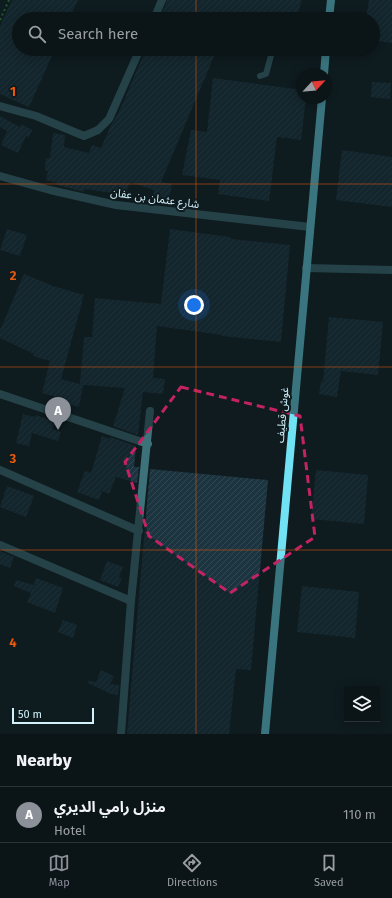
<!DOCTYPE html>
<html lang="en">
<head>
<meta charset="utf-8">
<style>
	:root { --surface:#0b1417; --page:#141d20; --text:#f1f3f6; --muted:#9a9ea1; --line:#2b3336; --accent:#8c9099 }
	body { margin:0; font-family:"Fira Sans","Noto Sans Arabic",sans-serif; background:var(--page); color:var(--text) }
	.controls { position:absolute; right:12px; bottom:12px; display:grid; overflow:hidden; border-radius:0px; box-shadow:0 2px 10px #0003 }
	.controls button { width:36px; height:36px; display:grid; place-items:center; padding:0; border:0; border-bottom:1px solid var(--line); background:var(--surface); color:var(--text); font:20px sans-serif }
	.compass { position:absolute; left:296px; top:68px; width:36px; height:36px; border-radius:50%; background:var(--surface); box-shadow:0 2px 10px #0003; rotate:64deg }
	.scale { position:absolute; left:12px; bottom:10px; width:82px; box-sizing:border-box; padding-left:4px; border:2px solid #d1f2fb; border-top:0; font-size:11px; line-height:14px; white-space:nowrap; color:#d1f2fb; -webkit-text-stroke:3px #0f1b1f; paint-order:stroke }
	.you { position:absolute; left:194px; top:305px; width:14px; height:14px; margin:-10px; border:3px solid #fff; border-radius:50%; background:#1a73e8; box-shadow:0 0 0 6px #1a73e833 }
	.badge { display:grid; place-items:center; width:26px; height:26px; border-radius:50%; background:var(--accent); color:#fff; font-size:13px; font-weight:700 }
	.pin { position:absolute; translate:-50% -33px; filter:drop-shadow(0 1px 2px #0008) }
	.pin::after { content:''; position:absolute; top:21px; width:14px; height:12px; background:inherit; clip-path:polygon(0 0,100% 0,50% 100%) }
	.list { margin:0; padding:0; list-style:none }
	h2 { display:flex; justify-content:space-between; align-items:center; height:52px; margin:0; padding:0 16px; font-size:17px }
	h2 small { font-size:13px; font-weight:400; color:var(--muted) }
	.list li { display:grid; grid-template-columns:26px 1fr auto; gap:12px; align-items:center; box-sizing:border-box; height:56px; padding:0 16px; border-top:1px solid var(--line) }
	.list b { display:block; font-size:15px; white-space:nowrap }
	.list p { margin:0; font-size:13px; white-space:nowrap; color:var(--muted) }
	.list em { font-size:13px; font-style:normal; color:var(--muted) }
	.icon { flex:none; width:22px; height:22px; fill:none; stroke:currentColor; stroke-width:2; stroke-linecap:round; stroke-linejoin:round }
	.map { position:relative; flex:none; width:392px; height:734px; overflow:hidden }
	.search { position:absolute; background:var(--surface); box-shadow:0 2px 10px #0003; left:12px; right:12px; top:12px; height:44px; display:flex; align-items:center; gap:10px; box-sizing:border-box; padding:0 14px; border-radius:22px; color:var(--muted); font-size:15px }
	.sheet { height:108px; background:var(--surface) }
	nav { display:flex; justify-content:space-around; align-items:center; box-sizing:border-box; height:56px; border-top:1px solid var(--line); background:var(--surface); font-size:11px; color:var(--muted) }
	nav a { display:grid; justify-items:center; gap:2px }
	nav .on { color:var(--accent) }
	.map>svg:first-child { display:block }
	.building { fill:url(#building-hatch) }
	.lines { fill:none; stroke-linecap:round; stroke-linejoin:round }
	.path { stroke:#38a83d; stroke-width:2; stroke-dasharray:2 3; stroke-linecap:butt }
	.service { stroke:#3e727a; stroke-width:6 }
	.minor { stroke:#3e727a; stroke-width:8 }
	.tertiary { stroke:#3e727a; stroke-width:8 }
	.secondary { stroke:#70e2f3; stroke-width:8 }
	.marked { fill:none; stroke:#c32363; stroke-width:3; stroke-dasharray:8 5; stroke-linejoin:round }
	.grid { fill:none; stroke:#e8590c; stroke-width:1; stroke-opacity:0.55 }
	.labels { text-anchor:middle; stroke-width:4; stroke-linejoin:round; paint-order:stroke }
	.street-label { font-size:11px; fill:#d1f2fb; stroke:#0f1b1f }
	.grid-label { font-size:13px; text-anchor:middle; font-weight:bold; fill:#e8590c; stroke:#0f1b1f; stroke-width:4; stroke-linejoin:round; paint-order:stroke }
</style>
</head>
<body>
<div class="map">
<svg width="392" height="734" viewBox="0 0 392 734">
	<defs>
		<pattern id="building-hatch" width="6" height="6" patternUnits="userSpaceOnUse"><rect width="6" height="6" fill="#1c343f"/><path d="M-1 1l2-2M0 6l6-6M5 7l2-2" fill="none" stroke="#314852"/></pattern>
	</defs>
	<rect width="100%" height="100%" fill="#0f1b1f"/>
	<path class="building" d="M 12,0 L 78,0 L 69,19 L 19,19 L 19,49 L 55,49 L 29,107 L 0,94 L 0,26 Z
		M 167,0 L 302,0 L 296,19 L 272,19 L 248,14 L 247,19 L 160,19 Z
		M 369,0 L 392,0 L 392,43 L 376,41 L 377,26 L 373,26 L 373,19 L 366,19 Z
		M 146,49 L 217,49 L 161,182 L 172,184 L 169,199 L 153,196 L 154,190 L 130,182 L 125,195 L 112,190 L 112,193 L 85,189 L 84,192 L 57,185 L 57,183 L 46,180 L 48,171 L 45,170 L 46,158 L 50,158 L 53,133 L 65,135 L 64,147 L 89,153 L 92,145 L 101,148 L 111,125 L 118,114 Z
		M 213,78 L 302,90 L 302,98 L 306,98 L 301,140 L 277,137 L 269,201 L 218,194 L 220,180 L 182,175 L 191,130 L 207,132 Z
		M 372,82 L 391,83 L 390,99 L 371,97 Z
		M 0,116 L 20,127 L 21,124 L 32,130 L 29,137 L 26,136 L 18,153 L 1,145 L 7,131 L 0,127 Z
		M 342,150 L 392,157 L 392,207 L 336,200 Z
		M 7,229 L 27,235 L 20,256 L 0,250 Z
		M 170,229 L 230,237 L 231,239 L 290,245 L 281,342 L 222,336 L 222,335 L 157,326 L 153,378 L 165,379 L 163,394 L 143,392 L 138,435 L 113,426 L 125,388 L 83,385 L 79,407 L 64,403 L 65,399 L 42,393 L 50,361 L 33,356 L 34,354 L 0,338 L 0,330 L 24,274 L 53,286 L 84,295 L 61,379 L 80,384 L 84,337 L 92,337 L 95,298 L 161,304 Z
		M 329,317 L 383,322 L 378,375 L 341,371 L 337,397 L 319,394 L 321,381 L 323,382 Z
		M 23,414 L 35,417 L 36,415 L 55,422 L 52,429 L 61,432 L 58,441 L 32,433 L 29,446 L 16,443 Z
		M 102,436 L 109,439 L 110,437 L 136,446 L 134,467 L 139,467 L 137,483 L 116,477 L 109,494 L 102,491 L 99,500 L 77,492 L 85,471 L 91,473 Z
		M 150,469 L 268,480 L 251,670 L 236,669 L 229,734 L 127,734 Z
		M 316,470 L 368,475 L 364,524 L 311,519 Z
		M 7,486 L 34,496 L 26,517 L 0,507 Z
		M 0,551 L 14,557 L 10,568 L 0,564 Z
		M 107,561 L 123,567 L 119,577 L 122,578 L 118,587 L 100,580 Z
		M 36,578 L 63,588 L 55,613 L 27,602 L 31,593 L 14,586 L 16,580 L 34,585 Z
		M 302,586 L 359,592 L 355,638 L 297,632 Z
		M 63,620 L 77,625 L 73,638 L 58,632 Z
		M 101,670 L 114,676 L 110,684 L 119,685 L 118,695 L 107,693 L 107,692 L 88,683 L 88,681 L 96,682 Z"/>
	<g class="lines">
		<path class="path" d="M 0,20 L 9,0"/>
		<path class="service" d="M 260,76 L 266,74 L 272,52 L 275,49"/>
		<path class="minor" d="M 154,19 L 162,0
			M 0,106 L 36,116 L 84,136 L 98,130 L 109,119 L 140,49
			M 0,176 L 50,190 L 116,205 L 310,227
			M 0,394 L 148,444
			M 0,470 L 139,531
			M 0,545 L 131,601
			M 121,734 L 131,601 L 150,411"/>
		<path class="tertiary" d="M 306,268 L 392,270"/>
		<path class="secondary" d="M 329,19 L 331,0
			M 324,74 L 326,49
			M 265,734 L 322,98"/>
	</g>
	<path d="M0 0H392V734H0ZM 181,387 L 300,416 L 315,537 L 230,593 L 149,536 L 125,462 Z" fill="#0f1b1f" fill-opacity=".55" fill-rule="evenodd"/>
	<path class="marked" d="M 181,387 L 300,416 L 315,537 L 230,593 L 149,536 L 125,462 Z"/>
	<path class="grid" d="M 196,0 L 196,19M 196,49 L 196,734M 0,184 L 392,184M 0,367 L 392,367M 0,550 L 392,550"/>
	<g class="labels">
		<g class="street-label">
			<text transform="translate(155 198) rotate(8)" y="4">شارع عثمان بن عفان</text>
			<text transform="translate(282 415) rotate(-85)" y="4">غوش قطيف</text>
		</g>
	</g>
	<g class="grid-label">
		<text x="13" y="96">1</text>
		<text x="13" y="280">2</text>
		<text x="13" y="463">3</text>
		<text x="13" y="647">4</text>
	</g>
</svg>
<div class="controls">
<button><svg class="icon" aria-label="layers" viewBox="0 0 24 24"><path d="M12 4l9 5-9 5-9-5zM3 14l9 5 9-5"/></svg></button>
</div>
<svg class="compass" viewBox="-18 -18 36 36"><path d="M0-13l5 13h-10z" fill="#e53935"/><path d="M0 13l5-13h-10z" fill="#9a9ea1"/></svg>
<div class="scale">50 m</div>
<div class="you"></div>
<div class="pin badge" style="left:58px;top:430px">A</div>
<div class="search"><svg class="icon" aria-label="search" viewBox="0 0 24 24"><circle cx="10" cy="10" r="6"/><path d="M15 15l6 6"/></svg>Search here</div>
</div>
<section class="sheet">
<h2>Nearby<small></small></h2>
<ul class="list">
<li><span class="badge">A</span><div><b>منزل رامي الديري</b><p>Hotel</p></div><em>110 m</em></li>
</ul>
</section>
<nav>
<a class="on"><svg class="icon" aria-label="map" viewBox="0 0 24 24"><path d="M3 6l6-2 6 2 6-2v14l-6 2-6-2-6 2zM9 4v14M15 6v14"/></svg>Map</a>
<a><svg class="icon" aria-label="directions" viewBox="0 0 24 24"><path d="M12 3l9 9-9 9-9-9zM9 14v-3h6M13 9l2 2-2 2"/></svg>Directions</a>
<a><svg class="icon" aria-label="saved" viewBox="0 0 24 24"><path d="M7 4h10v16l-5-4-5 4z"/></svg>Saved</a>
</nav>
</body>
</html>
